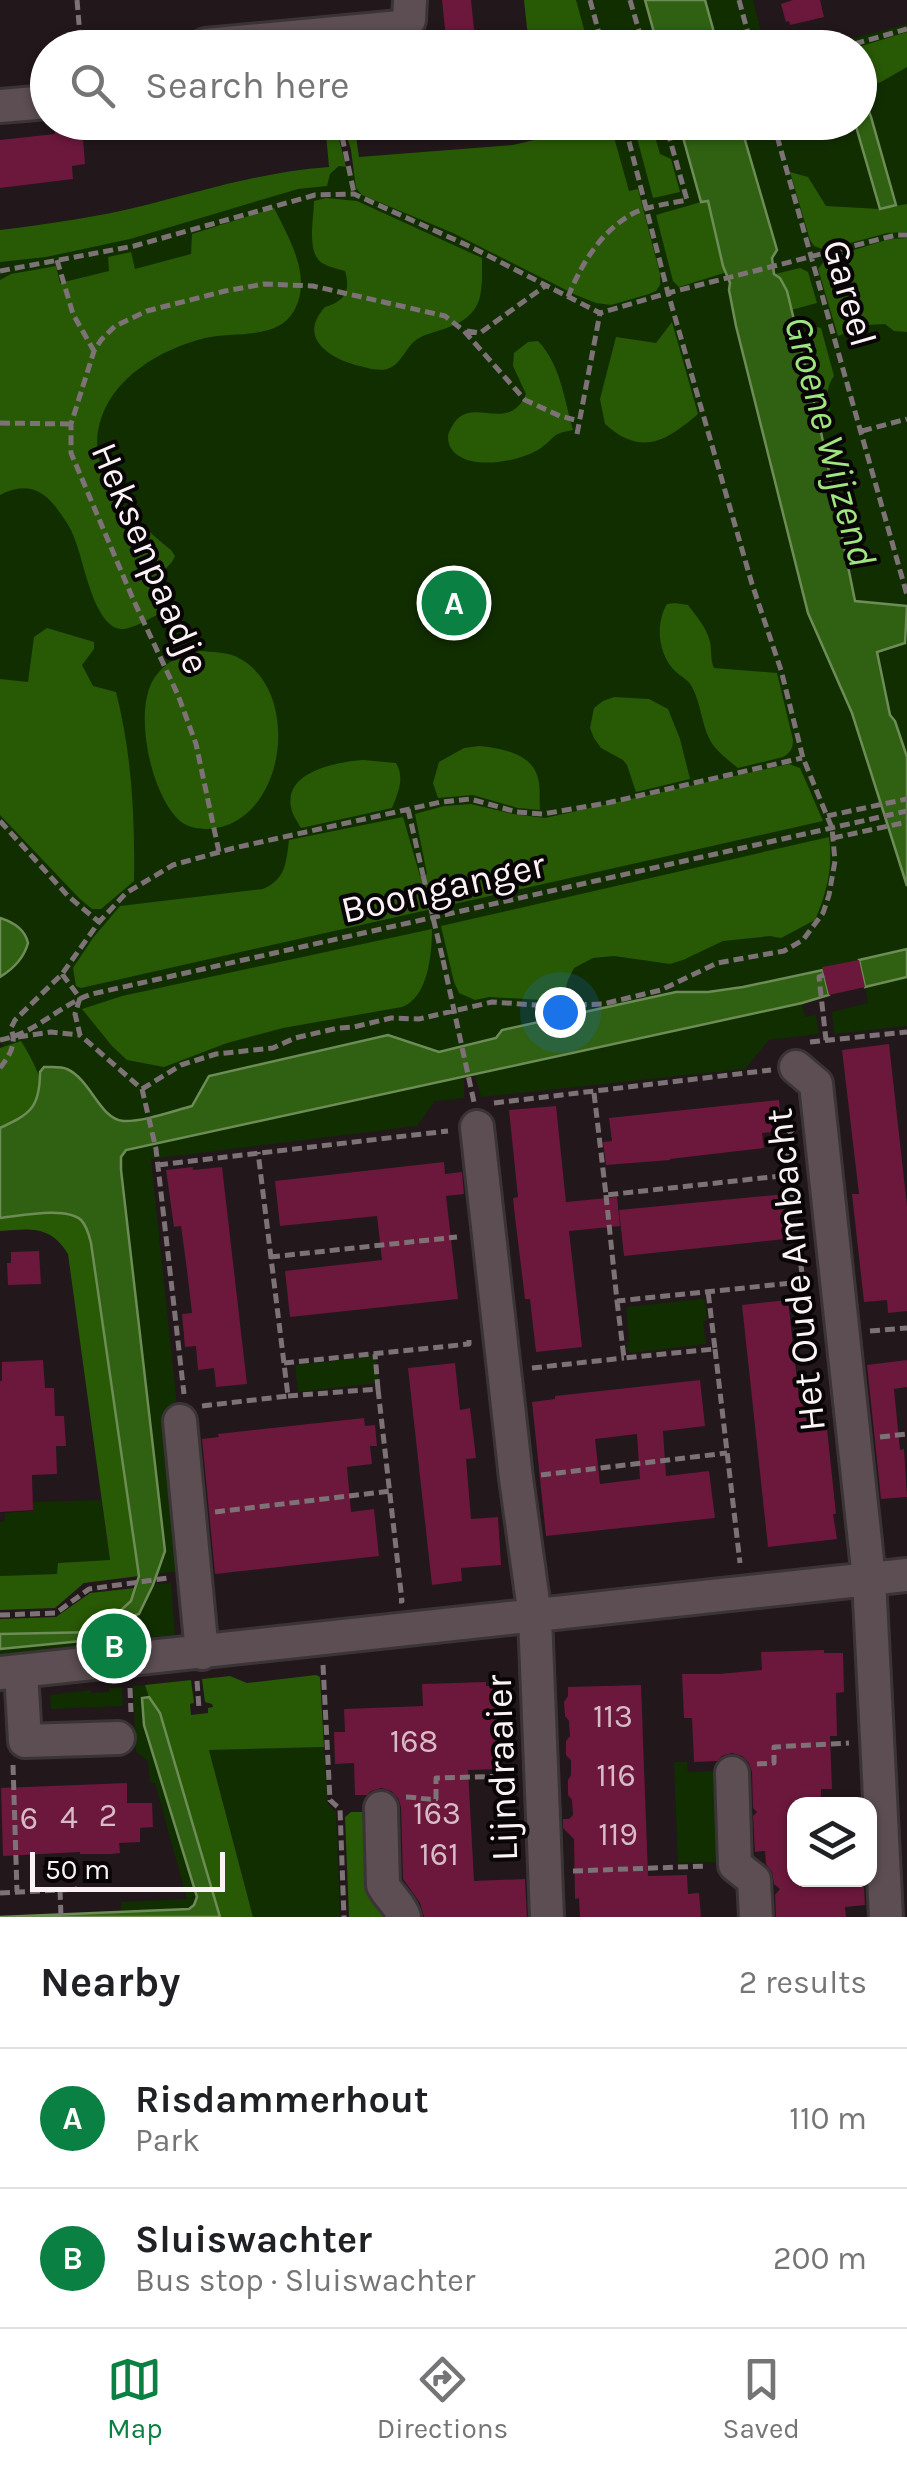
<!DOCTYPE html>
<html lang="en">
<head>
<meta charset="utf-8">
<style>
	:root { --surface:#fff; --page:#f6f6f6; --text:#202124; --muted:#757577; --line:#e0e0e0; --accent:#0b8043 }
	body { margin:0; font-family:Karla,sans-serif; background:var(--page); color:var(--text) }
	.controls { position:absolute; right:30px; bottom:30px; display:grid; overflow:hidden; border-radius:20px; box-shadow:0 2px 8px #0004 }
	.controls button { width:90px; height:90px; display:grid; place-items:center; padding:0; border:0; border-bottom:2px solid var(--line); background:var(--surface); color:var(--text); font:50px sans-serif }
	.scale { position:absolute; left:30px; bottom:25px; width:195px; box-sizing:border-box; padding-left:10px; border:5px solid #fbf2f5; border-top:0; font-size:28px; line-height:35px; white-space:nowrap; color:#fbf2f5; -webkit-text-stroke:8px #090506; paint-order:stroke }
	.you { position:absolute; left:560px; top:1012px; width:35px; height:35px; margin:-25px; border:8px solid #fff; border-radius:50%; background:#1a73e8; box-shadow:0 0 0 15px #1a73e833 }
	.badge { display:grid; place-items:center; width:65px; height:65px; border-radius:50%; background:var(--accent); color:#fff; font-size:32px; font-weight:700 }
	.pin { position:absolute; translate:-50% -50%; border:5px solid #fff; box-shadow:0 2px 10px #0006 }
	.list { margin:0; padding:0; list-style:none }
	h2 { display:flex; justify-content:space-between; align-items:center; height:130px; margin:0; padding:0 40px; font-size:42px }
	h2 small { font-size:32px; font-weight:400; color:var(--muted) }
	.list li { display:grid; grid-template-columns:65px 1fr auto; gap:30px; align-items:center; box-sizing:border-box; height:140px; padding:0 40px; border-top:2px solid var(--line) }
	.list b { display:block; font-size:38px; white-space:nowrap }
	.list p { margin:0; font-size:32px; white-space:nowrap; color:var(--muted) }
	.list em { font-size:32px; font-style:normal; color:var(--muted) }
	.icon { flex:none; width:55px; height:55px; fill:none; stroke:currentColor; stroke-width:2; stroke-linecap:round; stroke-linejoin:round }
	.map { position:relative; flex:none; width:907px; height:1917px; overflow:hidden }
	.search { position:absolute; background:var(--surface); box-shadow:0 2px 8px #0004; left:30px; right:30px; top:30px; height:110px; display:flex; align-items:center; gap:25px; box-sizing:border-box; padding:0 35px; border-radius:55px; color:var(--muted); font-size:38px }
	.sheet { height:410px; background:var(--surface) }
	nav { display:flex; justify-content:space-around; align-items:center; box-sizing:border-box; height:140px; border-top:2px solid var(--line); background:var(--surface); font-size:28px; color:var(--muted) }
	nav a { display:grid; justify-items:center; gap:5px }
	nav .on { color:var(--accent) }
	.map>svg:first-child { display:block }
	.green { fill:#112e00 }
	.forest { fill:#285905 }
	.water { fill:#306112; stroke:#6d8c56; stroke-width:2.5 }
	.building { fill:#6b183c; fill-rule:evenodd }
	.lines { fill:none; stroke-linecap:round; stroke-linejoin:round }
	.minor-casing { stroke:#3b3436; stroke-width:38 }
	.path { stroke:#7d7275; stroke-width:5; stroke-dasharray:10 5; stroke-linecap:butt }
	.minor { stroke:#5c4e52; stroke-width:32 }
	.path-bridge { stroke:#7d7275; stroke-width:5; stroke-dasharray:10 5; stroke-linecap:butt }
	.labels { text-anchor:middle; stroke-width:8; stroke-linejoin:round; paint-order:stroke }
	.number-label { font-size:32px; fill:#d7bcc7 }
	.street-label { font-size:38px; fill:#fbf2f5; stroke:#090506 }
	.water-label { font-size:40px; font-style:italic; fill:#a0e680; stroke:#090506 }
</style>
</head>
<body>
<div class="map">
<svg width="907" height="1917" viewBox="0 0 907 1917">
	<rect width="100%" height="100%" fill="#22171a"/>
	<path class="green" d="M 527,0 L 753,0 L 765,47 L 532,47 Z
		M 907,24 L 907,962 L 71,1146 L 0,1042 L 0,244 L 330,174 L 340,166 L 346,167 L 347,171 L 540,140 L 539,123 L 860,122 L 860,48 L 819,47 Z
		M 907,977 L 907,1026 L 834,1034 L 832,1012 L 868,1003 L 865,987 Z
		M 802,1003 L 805,1017 L 816,1015 L 819,1034 L 769,1040 L 745,1069 L 481,1097 L 474,1073 Z
		M 464,1075 L 464,1098 L 435,1101 L 417,1126 L 151,1159 L 178,1415 L 163,1418 L 180,1571 L 156,1574 L 165,1550 L 121,1170 L 121,1157 L 126,1150 L 148,1144 Z
		M 702,1299 L 705,1301 L 707,1320 L 703,1322 L 706,1344 L 632,1353 L 627,1350 L 626,1342 L 629,1342 L 626,1307 Z
		M 376,1356 L 379,1383 L 298,1392 L 295,1365 Z
		M 101,1500 L 110,1561 L 59,1563 L 58,1574 L 0,1576 L 0,1522 L 5,1521 L 5,1513 L 33,1511 L 32,1502 Z
		M 169,1583 L 171,1584 L 175,1635 L 109,1642 L 109,1649 L 0,1661 L 0,1649 L 102,1639 L 139,1611 L 153,1585 Z
		M 145,1685 L 149,1697 L 142,1698 L 144,1725 L 197,1897 L 196,1902 L 190,1909 L 121,1911 L 121,1902 L 187,1899 L 155,1783 L 150,1782 L 148,1761 L 136,1752 L 133,1686 Z
		M 122,1687 L 123,1706 L 51,1709 L 50,1695 L 90,1690 L 91,1693 L 109,1692 L 109,1688 Z
		M 324,1747 L 328,1804 L 336,1812 L 340,1917 L 253,1917 L 209,1749 Z
		M 674,1762 L 687,1762 L 688,1772 L 721,1771 L 725,1855 L 719,1862 L 678,1863 Z"/>
	<path class="forest" d="M 524,0 L 576,0 L 589,47 L 529,47 Z
		M 907,32 L 907,67 L 881,82 L 860,88 L 860,48 L 855,48 Z
		M 325,123 L 335,123 L 346,167 L 339,166 L 330,174 L 327,186 L 298,189 L 130,239 L 46,257 L 0,262 L 0,230 C 49,224 98,217 146,205 C 209,189 263,172 329,167 Z
		M 343,123 L 354,123 L 359,157 L 513,145 L 538,139 L 536,123 L 610,123 L 629,191 L 638,189 L 660,274 L 660,285 L 656,291 L 649,294 L 611,305 L 596,303 L 576,295 L 453,233 L 362,195 L 356,188 L 351,150 Z
		M 633,123 L 651,123 L 660,154 L 671,159 L 680,192 L 653,198 Z
		M 790,172 L 808,177 L 826,206 L 880,209 L 907,204 L 907,232 L 887,233 L 825,250 L 814,246 L 810,240 Z
		M 326,198 L 357,201 L 482,258 C 482,291 485,314 449,327 C 439,331 428,333 419,338 C 406,345 402,365 387,369 C 380,371 370,369 364,367 C 334,361 295,340 325,307 C 345,301 351,291 345,271 C 338,269 329,267 322,263 C 306,252 314,218 314,201 Z
		M 708,200 L 723,266 L 727,272 L 679,287 L 673,281 L 656,215 Z
		M 274,208 C 289,238 312,276 295,309 C 279,341 234,331 205,338 C 161,349 110,378 99,426 C 87,478 135,521 171,550 L 175,556 L 172,562 L 155,580 L 171,607 C 160,613 131,631 120,629 C 93,624 84,561 75,540 C 71,527 63,517 55,506 C 40,487 22,483 0,495 L 0,280 L 11,274 L 56,266 L 60,283 L 109,271 L 108,257 L 131,252 L 135,269 L 191,254 L 192,234 Z
		M 907,238 L 907,332 L 894,331 L 885,324 L 867,325 L 838,336 L 818,269 L 827,258 L 890,239 Z
		M 800,268 L 808,272 L 817,303 L 791,310 L 787,291 L 775,274 Z
		M 672,322 L 698,414 C 666,441 642,457 605,424 L 600,399 L 616,337 L 656,343 Z
		M 817,327 L 821,328 L 834,376 C 821,395 833,404 829,422 L 820,427 L 799,344 L 808,346 L 812,333 Z
		M 538,341 C 561,365 564,399 573,430 C 551,434 557,436 541,448 C 522,461 478,469 459,456 C 452,452 448,445 448,437 C 448,432 452,427 454,423 C 473,396 509,434 526,394 L 513,366 L 514,353 L 528,342 Z
		M 675,603 L 688,605 C 696,616 707,628 710,642 C 712,651 710,659 714,668 L 777,673 L 793,740 C 793,749 790,753 783,757 L 738,768 C 728,760 716,751 710,740 C 701,723 701,703 692,687 C 688,679 681,677 675,671 C 658,654 655,624 667,604 Z
		M 47,628 L 94,642 L 94,649 L 82,665 L 93,686 L 116,692 C 132,755 135,817 134,881 L 101,909 L 92,909 L 79,898 L 0,815 L 0,679 L 28,682 L 34,637 Z
		M 200,651 C 212,652 226,652 237,657 C 304,690 286,825 208,829 C 198,829 186,827 179,820 C 151,794 132,710 155,677 C 166,661 181,655 200,651 Z
		M 614,697 L 649,699 L 668,709 L 680,739 L 690,779 L 636,792 L 627,765 L 623,760 L 601,748 L 594,738 L 590,728 L 594,708 L 603,701 Z
		M 479,746 C 499,748 530,753 537,775 C 541,785 539,799 540,810 L 518,808 L 473,795 L 438,798 L 433,783 L 439,762 L 464,748 Z
		M 363,760 L 396,763 C 405,778 398,793 392,808 L 301,828 C 297,821 292,814 291,807 C 284,771 338,762 363,760 Z
		M 789,764 L 800,768 L 823,821 L 81,988 L 76,986 L 73,968 L 93,938 L 120,906 L 263,889 C 286,879 286,863 289,840 L 403,817 L 420,876 L 427,874 L 415,814 L 444,806 L 471,804 L 513,814 L 545,818 Z
		M 829,837 C 833,868 827,892 815,920 L 781,938 L 770,936 L 723,941 L 683,960 L 670,964 L 614,956 L 593,958 L 574,968 L 568,980 L 562,1001 L 489,997 L 475,1000 L 459,993 L 454,982 L 441,926 Z
		M 432,929 C 432,954 428,998 402,1007 L 283,1028 L 227,1043 L 164,1067 L 127,1060 L 112,1046 L 82,1009 L 122,996 Z
		M 21,1041 C 49,1087 52,1104 0,1128 L 0,1048 Z
		M 60,1212 C 83,1215 85,1223 91,1243 L 139,1576 L 84,1583 L 55,1608 L 0,1610 L 0,1576 L 57,1574 L 58,1563 L 110,1560 L 68,1254 C 50,1225 31,1229 0,1231 L 0,1218 Z
		M 135,1588 L 131,1601 L 97,1632 L 0,1634 L 0,1619 L 56,1617 L 90,1593 Z
		M 316,1675 L 320,1677 L 324,1747 L 209,1750 L 253,1917 L 220,1917 L 160,1713 L 149,1697 L 145,1685 L 191,1680 L 194,1703 L 190,1704 L 191,1715 L 208,1713 L 208,1708 L 213,1707 L 212,1704 L 205,1702 L 202,1679 L 230,1676 L 247,1683 Z
		M 351,1812 L 364,1812 L 371,1817 L 392,1917 L 349,1917 L 345,1817 Z"/>
	<path class="water" d="M 645,0 L 705,0 L 718,47 L 658,47 Z
		M 860,88 L 871,117 L 896,205 L 880,209 L 855,123 L 860,122 Z
		M 679,123 L 740,123 L 777,250 L 772,258 L 774,274 L 780,278 L 787,291 L 820,427 L 855,601 L 907,606 L 905,643 L 877,652 L 890,715 L 895,721 L 907,757 L 907,886 L 852,713 L 808,613 L 736,326 L 729,290 L 730,283 L 723,266 L 708,201 L 701,202 Z
		M 0,918 C 13,922 25,929 28,943 C 24,958 13,969 0,977 Z
		M 907,949 L 907,977 L 865,987 L 859,960 Z
		M 823,970 L 829,995 L 802,1003 L 126,1150 L 121,1157 L 121,1170 L 165,1551 L 153,1585 L 139,1614 L 129,1617 L 102,1639 L 0,1649 L 0,1634 L 97,1632 L 131,1601 L 139,1576 L 91,1243 C 89,1235 87,1226 81,1220 C 66,1206 20,1216 0,1218 L 0,1128 C 30,1114 40,1108 40,1072 L 44,1067 C 52,1067 61,1066 67,1069 C 91,1080 100,1119 123,1121 C 143,1122 173,1111 192,1106 L 209,1076 L 388,1035 L 439,1052 L 496,1038 L 502,1030 L 676,992 L 708,992 L 743,987 Z
		M 149,1697 L 160,1713 L 220,1917 L 0,1917 L 189,1909 L 194,1905 L 197,1897 L 144,1725 L 142,1698 Z"/>
	<path class="building" d="M 442,0 L 471,0 L 476,48 L 447,48 Z
		M 793,0 L 820,0 L 824,17 L 790,25 L 789,21 L 786,22 L 781,4 Z
		M 82,124 L 85,164 L 72,166 L 73,179 L 0,188 L 0,140 L 55,134 L 54,126 Z
		M 859,960 L 865,987 L 829,995 L 822,967 Z
		M 889,1044 L 907,1206 L 907,1311 L 888,1313 L 887,1300 L 864,1302 L 852,1194 L 859,1194 L 842,1050 Z
		M 779,1100 L 782,1131 L 762,1133 L 764,1148 L 670,1159 L 670,1160 L 606,1165 L 603,1142 L 612,1141 L 609,1118 Z
		M 556,1106 L 566,1202 L 617,1197 L 620,1226 L 569,1231 L 582,1347 L 536,1352 L 530,1299 L 525,1299 L 515,1217 L 513,1198 L 518,1197 L 509,1110 Z
		M 444,1162 L 445,1174 L 462,1172 L 464,1194 L 446,1196 L 458,1299 L 290,1317 L 285,1271 L 382,1260 L 377,1216 L 280,1226 L 275,1181 Z
		M 193,1167 L 193,1170 L 222,1167 L 247,1384 L 216,1387 L 214,1368 L 198,1370 L 196,1346 L 185,1347 L 182,1314 L 192,1313 L 187,1270 L 181,1226 L 174,1227 L 166,1170 Z
		M 786,1194 L 787,1207 L 790,1207 L 794,1238 L 624,1256 L 619,1210 Z
		M 39,1251 L 41,1284 L 8,1285 L 7,1263 L 11,1263 L 11,1252 Z
		M 788,1300 L 799,1398 L 807,1398 L 810,1431 L 827,1429 L 836,1514 L 833,1514 L 837,1539 L 768,1547 L 742,1305 Z
		M 43,1360 L 45,1388 L 54,1388 L 55,1416 L 64,1416 L 66,1446 L 56,1446 L 57,1474 L 32,1475 L 33,1510 L 0,1512 L 0,1381 L 2,1381 L 2,1362 Z
		M 907,1360 L 907,1387 L 894,1389 L 900,1450 L 904,1449 L 907,1497 L 881,1499 L 867,1365 Z
		M 455,1363 L 460,1410 L 470,1408 L 476,1458 L 466,1459 L 471,1519 L 498,1517 L 501,1565 L 461,1568 L 462,1581 L 432,1585 L 408,1368 Z
		M 700,1380 L 705,1426 L 663,1431 L 666,1476 L 709,1471 L 715,1518 L 546,1536 L 532,1402 L 555,1399 L 555,1396 ZM 637,1434 L 640,1479 L 600,1484 L 595,1439 Z
		M 364,1418 L 365,1426 L 375,1425 L 377,1446 L 370,1446 L 372,1464 L 347,1467 L 351,1512 L 374,1509 L 379,1556 L 215,1574 L 202,1439 L 219,1437 L 218,1434 Z
		M 824,1650 L 824,1653 L 843,1653 L 844,1692 L 836,1693 L 837,1736 L 830,1736 L 832,1789 L 821,1789 L 821,1804 L 794,1804 L 794,1880 L 844,1880 L 845,1887 L 864,1886 L 865,1905 L 845,1907 L 846,1917 L 776,1917 L 775,1895 L 780,1889 L 774,1884 L 772,1872 L 766,1864 L 765,1851 L 755,1852 L 753,1816 L 757,1812 L 753,1808 L 752,1772 L 749,1763 L 742,1756 L 732,1753 L 722,1756 L 717,1761 L 694,1762 L 692,1718 L 684,1718 L 682,1674 L 719,1674 L 762,1670 L 761,1652 Z
		M 486,1682 L 486,1686 L 505,1685 L 506,1726 L 498,1726 L 500,1769 L 468,1770 L 474,1881 L 525,1879 L 527,1917 L 424,1917 L 420,1903 L 403,1879 L 401,1807 L 398,1798 L 391,1791 L 381,1788 L 371,1791 L 367,1795 L 355,1795 L 354,1763 L 335,1764 L 334,1732 L 345,1732 L 344,1709 L 423,1706 L 422,1684 Z
		M 641,1685 L 648,1876 L 687,1875 L 688,1894 L 699,1893 L 701,1917 L 580,1917 L 579,1898 L 575,1899 L 574,1839 L 563,1828 L 563,1819 L 569,1819 L 573,1815 L 572,1800 L 568,1795 L 568,1780 L 571,1775 L 571,1760 L 566,1755 L 566,1741 L 570,1736 L 569,1721 L 565,1716 L 564,1702 L 568,1696 L 568,1687 Z
		M 127,1783 L 127,1803 L 152,1803 L 153,1827 L 140,1828 L 140,1842 L 119,1843 L 120,1853 L 111,1854 L 80,1854 L 80,1852 L 3,1856 L 1,1788 Z"/>
	<g class="lines">
		<g class="minor-casing">
			<path id="minor" d="M 200,48 L 206,45 L 400,27 L 409,20 L 410,0
				M 0,106 L 48,102
				M 796,1067 L 816,1084 L 869,1579 L 886,1917
				M 477,1127 L 516,1478 L 535,1617 L 547,1917
				M 180,1421 L 202,1653
				M 21,1671 L 25,1741 L 118,1738
				M 0,1673 L 907,1575
				M 732,1773 L 735,1865 L 754,1880 L 756,1917
				M 381,1808 L 383,1885 C 389,1897 400,1904 404,1917"/>
		</g>
		<path class="path" d="M 77,0 L 81,48
			M 590,0 L 603,48
			M 630,0 L 644,48
			M 739,0 L 752,48
			M 840,48 L 907,29
			M 339,122 L 354,193
			M 773,122 L 907,595
			M 57,260 L 73,314 L 94,351
			M 0,271 L 134,246 L 315,195 L 354,194 L 471,247 L 600,313 L 668,293 L 896,235 L 907,235
			M 568,297 C 581,265 600,232 632,214 C 644,207 672,203 687,200 L 665,122
			M 467,331 L 480,333 L 545,286
			M 0,423 L 71,424
			M 862,431 L 907,419
			M 577,434 L 600,313
			M 408,809 L 423,875
			M 827,816 L 907,799
			M 0,821 L 68,896 L 99,922
			M 833,838 L 907,822
			M 219,852 L 196,744 L 178,695 L 133,599 L 71,453 L 71,424 L 94,351 L 101,340 L 115,326 L 147,311 L 225,291 L 264,284 L 313,286 L 445,316 L 464,331 L 525,400 L 560,416 L 579,421
			M 443,960 L 474,1102
			M 62,974 L 80,998 L 75,1014 L 80,1035 L 142,1089 L 156,1149 L 184,1394
			M 824,975 L 819,977 L 826,1040
			M 18,1037 L 51,1032 L 80,1035
			M 0,1040 C 35,1034 59,1005 92,994 L 907,811
			M 810,1042 L 907,1032
			M 0,1068 C 10,1055 17,1044 11,1028 L 15,1020 L 62,974 L 99,922 L 126,893 L 173,865 L 234,848 L 441,802 L 470,799 L 517,812 L 543,814 L 607,803 L 802,758
			M 142,1089 L 181,1065 L 216,1054 L 273,1048 L 295,1038 L 338,1028 L 354,1027 L 391,1018 L 419,1019 L 492,1002 L 550,1006 L 603,1004 L 661,990 L 717,963 L 784,951 L 803,940 L 823,913 L 829,895 L 835,861 L 832,828 L 803,758 L 781,670 L 752,584 L 668,293 L 624,122
			M 594,1093 L 606,1195 L 790,1175 L 786,1136 L 794,1128
			M 494,1103 L 771,1070
			M 158,1165 L 448,1131
			M 790,1176 L 803,1282
			M 606,1195 L 617,1301 L 812,1281
			M 270,1257 L 457,1237
			M 617,1301 L 624,1358 L 715,1349 L 708,1291
			M 870,1331 L 907,1328
			M 715,1349 L 740,1563
			M 284,1363 L 469,1344 L 469,1339
			M 532,1368 L 624,1358
			M 378,1389 L 402,1601 L 399,1601
			M 288,1396 L 378,1389 L 375,1354
			M 202,1406 L 288,1396 L 258,1152
			M 880,1437 L 907,1434
			M 541,1475 L 727,1453
			M 215,1512 L 391,1491
			M 0,1615 L 56,1613 L 89,1589 L 168,1578
			M 323,1665 L 330,1800 L 340,1809 L 344,1917
			M 197,1681 L 199,1708
			M 130,1688 L 131,1712
			M 757,1764 L 774,1763 L 774,1747 L 849,1743
			M 13,1765 L 17,1892
			M 406,1797 C 417,1797 425,1800 436,1799 L 436,1778 L 513,1776
			M 573,1871 L 707,1866
			M 60,1890 L 77,1889
			M 0,1893 L 60,1890 L 61,1917"/>
		<use href="#minor" class="minor"/>
		<path class="path-bridge" d="M 423,875 L 443,960"/>
	</g>
	<g class="labels">
		<g class="number-label">
			<text x="613" y="1727">113</text>
			<text x="414" y="1752">168</text>
			<text x="616" y="1786">116</text>
			<text x="437" y="1824">163</text>
			<text x="108" y="1826">2</text>
			<text x="69" y="1828">4</text>
			<text x="29" y="1829">6</text>
			<text x="618" y="1845">119</text>
			<text x="439" y="1865">161</text>
		</g>
		<g class="street-label">
			<text transform="translate(850 293) rotate(74)" y="13">Gareel</text>
			<text transform="translate(151 558) rotate(67)" y="13">Heksenpaadje</text>
			<text transform="translate(443 887) rotate(-13)" y="13">Boonganger</text>
			<text transform="translate(795 1270) rotate(-96)" y="13">Het Oude Ambacht</text>
			<text transform="translate(501 1768) rotate(-92)" y="13">Lijndraaier</text>
		</g>
		<g class="water-label">
			<text transform="translate(831 441) rotate(75)" y="14">Groene Wijzend</text>
		</g>
	</g>
</svg>
<div class="controls">
<button><svg class="icon" aria-label="layers" viewBox="0 0 24 24"><path d="M12 4l9 5-9 5-9-5zM3 14l9 5 9-5"/></svg></button>
</div>
<div class="scale">50 m</div>
<div class="you"></div>
<div class="pin badge" style="left:454px;top:603px">A</div>
<div class="pin badge" style="left:114px;top:1646px">B</div>
<div class="search"><svg class="icon" aria-label="search" viewBox="0 0 24 24"><circle cx="10" cy="10" r="6"/><path d="M15 15l6 6"/></svg>Search here</div>
</div>
<section class="sheet">
<h2>Nearby<small>2 results</small></h2>
<ul class="list">
<li><span class="badge">A</span><div><b>Risdammerhout</b><p>Park</p></div><em>110 m</em></li>
<li><span class="badge">B</span><div><b>Sluiswachter</b><p>Bus stop · Sluiswachter</p></div><em>200 m</em></li>
</ul>
</section>
<nav>
<a class="on"><svg class="icon" aria-label="map" viewBox="0 0 24 24"><path d="M3 6l6-2 6 2 6-2v14l-6 2-6-2-6 2zM9 4v14M15 6v14"/></svg>Map</a>
<a><svg class="icon" aria-label="directions" viewBox="0 0 24 24"><path d="M12 3l9 9-9 9-9-9zM9 14v-3h6M13 9l2 2-2 2"/></svg>Directions</a>
<a><svg class="icon" aria-label="saved" viewBox="0 0 24 24"><path d="M7 4h10v16l-5-4-5 4z"/></svg>Saved</a>
</nav>
</body>
</html>
